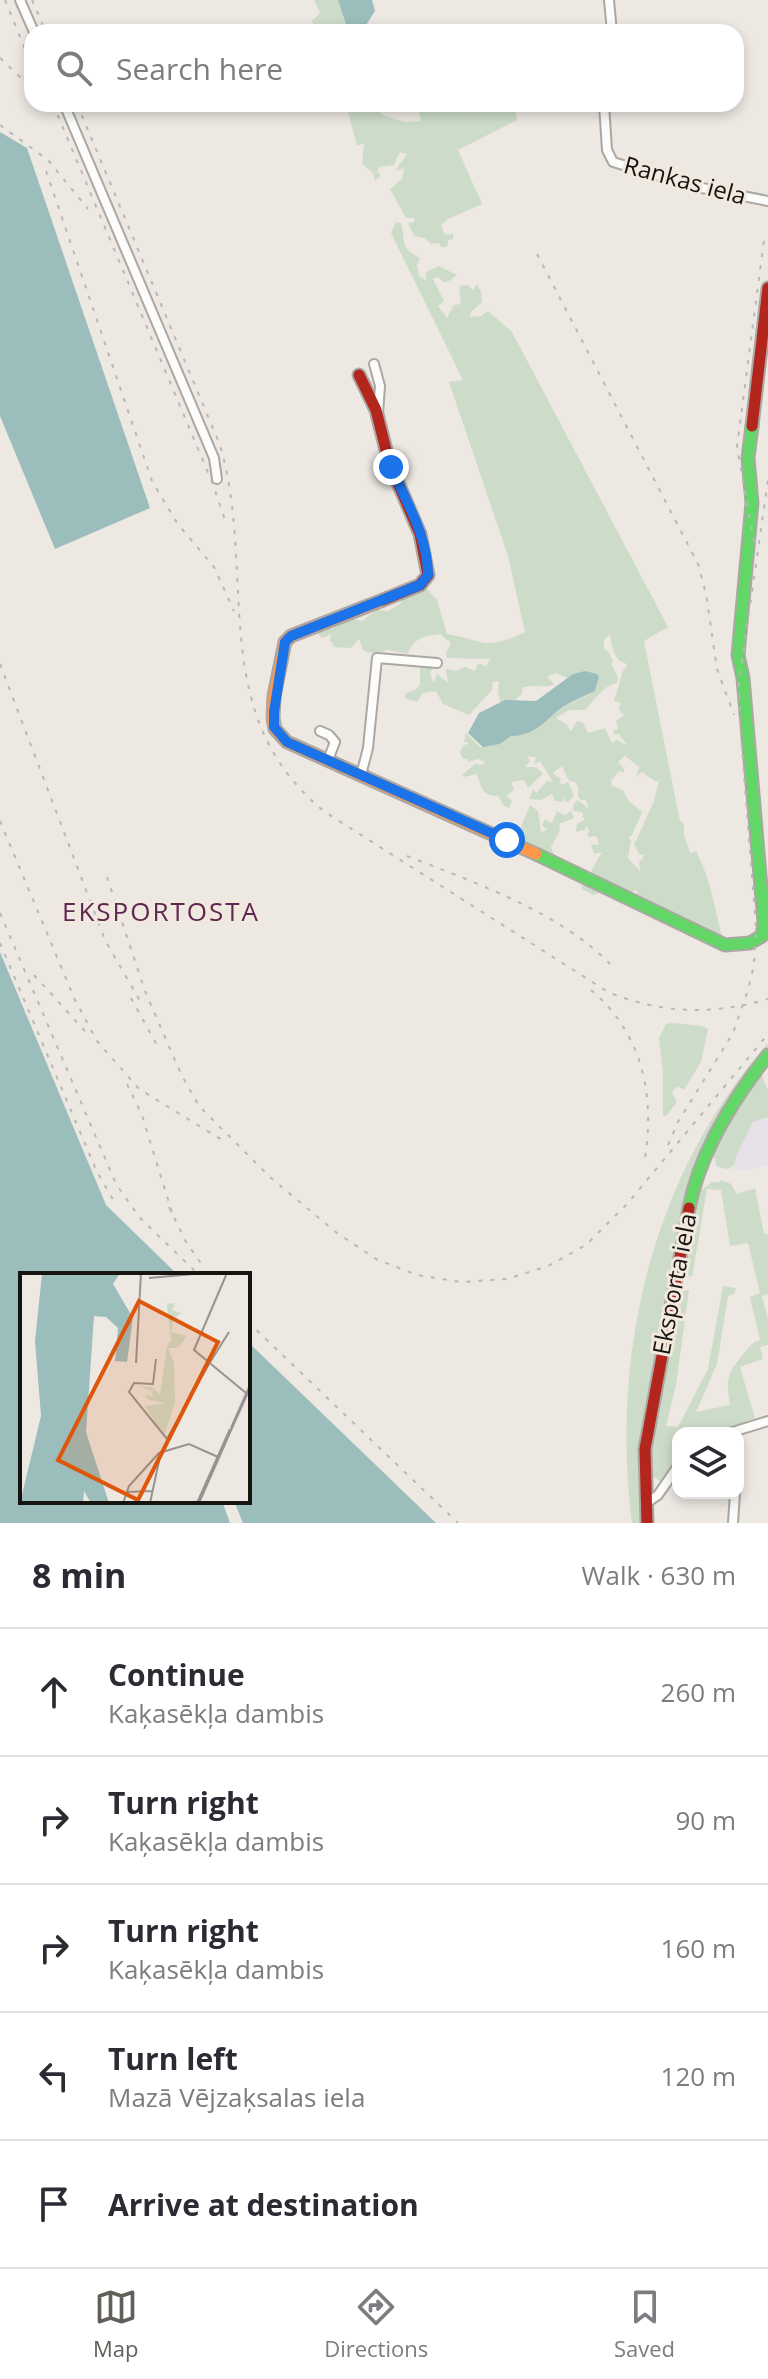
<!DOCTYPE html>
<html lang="en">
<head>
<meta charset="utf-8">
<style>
	:root { --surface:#fff; --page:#f2f2f3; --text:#2b2b33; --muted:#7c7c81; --line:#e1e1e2; --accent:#625e5a }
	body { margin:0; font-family:"Open Sans",sans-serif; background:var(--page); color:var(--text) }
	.controls { position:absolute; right:24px; bottom:24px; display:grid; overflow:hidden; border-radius:16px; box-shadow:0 4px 12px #0003 }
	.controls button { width:72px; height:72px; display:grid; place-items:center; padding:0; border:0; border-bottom:2px solid var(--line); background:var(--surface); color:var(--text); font:40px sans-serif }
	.stop { position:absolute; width:24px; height:24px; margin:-18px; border:6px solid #1a73e8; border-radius:50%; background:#fff }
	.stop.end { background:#1a73e8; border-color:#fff; box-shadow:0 2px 8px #0008 }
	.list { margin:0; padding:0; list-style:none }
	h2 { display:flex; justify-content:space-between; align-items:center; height:104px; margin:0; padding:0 32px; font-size:34px }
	h2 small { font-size:26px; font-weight:400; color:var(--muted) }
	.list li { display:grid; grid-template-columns:52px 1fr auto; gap:24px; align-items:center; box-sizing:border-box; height:128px; padding:0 32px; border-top:2px solid var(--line) }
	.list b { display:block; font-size:30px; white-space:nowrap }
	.list p { margin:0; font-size:26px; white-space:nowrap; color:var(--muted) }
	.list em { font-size:26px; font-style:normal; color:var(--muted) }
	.icon { flex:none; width:44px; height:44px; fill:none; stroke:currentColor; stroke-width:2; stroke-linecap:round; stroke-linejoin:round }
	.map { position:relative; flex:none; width:768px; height:1523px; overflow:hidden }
	.search { position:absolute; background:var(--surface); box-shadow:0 4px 12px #0003; left:24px; right:24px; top:24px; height:88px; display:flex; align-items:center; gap:20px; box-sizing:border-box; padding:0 28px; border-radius:24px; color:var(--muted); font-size:30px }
	.sheet { height:744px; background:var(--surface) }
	nav { display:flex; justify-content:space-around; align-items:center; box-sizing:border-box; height:112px; border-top:2px solid var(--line); background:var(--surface); font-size:22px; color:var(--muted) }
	nav a { display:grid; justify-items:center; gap:4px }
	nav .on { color:var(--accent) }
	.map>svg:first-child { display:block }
	.commercial { fill:#e7e1ea }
	.green { fill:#cddcc8; fill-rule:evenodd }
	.water { fill:#9bbebc }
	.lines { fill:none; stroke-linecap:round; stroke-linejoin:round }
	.street-casing { stroke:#aba8a3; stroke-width:12 }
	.fast-casing { stroke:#aba8a3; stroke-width:15 }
	.slow-casing { stroke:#aba8a3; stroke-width:15 }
	.jam-casing { stroke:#aba8a3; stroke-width:15 }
	.street { stroke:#fcfcfb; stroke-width:8 }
	.fast { stroke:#63d668; stroke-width:11 }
	.slow { stroke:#ff974d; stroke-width:11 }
	.jam { stroke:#b3261e; stroke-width:11 }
	.rail { stroke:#bab8b7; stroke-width:2; stroke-dasharray:4 8; stroke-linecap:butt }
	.route { stroke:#1a73e8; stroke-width:10 }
	.labels { text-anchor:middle; stroke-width:6; stroke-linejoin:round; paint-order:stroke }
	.street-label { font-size:24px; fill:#171310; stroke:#f1e8de }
	.neighbourhood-label { font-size:26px; letter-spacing:2px; fill:#5e2651; stroke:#f1e8de }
	.inset-road { fill:none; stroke:#97938e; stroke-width:2 }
	.view { fill:#de560c; fill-opacity:0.15; stroke:#de560c; stroke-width:4 }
	.inset-edge { fill:none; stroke:#171310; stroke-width:4 }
</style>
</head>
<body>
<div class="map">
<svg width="768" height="1523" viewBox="0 0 768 1523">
	<rect width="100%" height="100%" fill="#ede8e2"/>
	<path class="commercial" d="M 768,1117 L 768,1165 L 749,1170 L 731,1169 L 735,1164 L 736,1157 L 753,1122 Z"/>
	<path class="green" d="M 314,0 L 338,0 L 345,22 L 351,32 L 316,32 L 312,21 L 320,13 Z
		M 340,104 L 367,104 L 385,116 L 405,122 L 421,121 L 418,108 L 427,104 L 470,104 L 473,111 L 478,113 L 482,111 L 479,104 L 514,104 L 517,120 L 458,150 L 482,204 L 448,219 L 441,225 L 445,235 L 453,234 L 453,239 L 448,240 L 447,247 L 441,247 L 439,243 L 431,244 L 425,238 L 414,236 L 408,223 L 414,222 L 414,218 L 406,218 L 390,189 L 402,179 L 404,168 L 395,171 L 407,154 L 400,152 L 394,165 L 379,167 L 377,172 L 381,176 L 375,181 L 373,173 L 362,164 L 364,143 L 357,146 L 348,112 Z
		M 396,222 L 401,223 C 406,242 399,247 420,258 L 417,265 L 419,276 L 426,280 L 426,272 L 439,266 L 457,275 L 449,281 L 443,282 L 438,277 L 433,279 L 444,301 L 438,306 L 447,318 L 454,305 L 461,304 L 459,286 L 467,285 L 474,290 L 476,284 L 481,291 L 482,302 L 472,311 L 469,317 L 481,316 L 488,311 L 512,332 L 668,627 L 644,641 L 680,821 L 684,824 L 684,835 L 690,853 L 696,851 C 711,880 714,906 722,936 L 637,896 L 637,890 L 628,893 L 604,883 L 602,892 L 593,895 L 582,889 L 582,880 L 595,876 L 591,871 L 602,852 L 594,854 L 591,844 L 599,845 L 596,836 L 589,837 L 587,835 L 589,831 L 587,826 L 584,830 L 576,832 L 577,824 L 584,820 L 582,812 L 573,811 L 574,803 L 578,800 L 589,809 L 586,800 L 581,800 L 578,797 L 578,787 L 575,782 L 569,781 L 562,766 L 553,773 L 561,779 L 559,782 L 562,785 L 568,782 L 574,795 L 568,803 L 563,798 L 563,802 L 555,801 L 552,794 L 541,800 L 529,799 L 533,789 L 536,793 L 547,781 L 553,782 L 540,761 L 534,764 L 536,757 L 527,756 L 530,761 L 525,767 L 536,767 L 543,774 L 528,788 L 524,780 L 511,782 L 514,790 L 506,796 L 512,801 L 509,808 L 504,806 L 498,796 C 479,795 483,787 476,774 L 464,777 L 462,775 L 475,764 L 483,765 L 485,762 L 478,759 L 468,762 L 467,759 L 462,758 L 460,752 L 463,746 L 469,743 L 464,742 L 466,733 L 480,747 L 500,744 L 511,735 C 531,736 541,725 555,713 C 566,704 583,698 595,691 L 599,678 L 573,674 L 567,678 L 556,673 L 547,677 L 554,684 C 543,690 533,683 522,688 L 522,694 L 515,700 L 500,702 L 498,690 L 499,681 L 493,682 L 492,690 L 469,715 L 443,704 L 436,691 L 423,693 L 417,702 L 405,698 L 406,693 L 415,690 L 420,685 L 420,665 L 429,668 L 433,666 L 430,674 L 434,683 L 437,674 L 448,683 L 446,669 L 456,671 L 465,667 L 475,671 L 478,663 L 486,666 L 491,659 L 447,658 L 446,653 L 451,643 L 440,634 C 423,636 415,638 407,654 L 388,650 L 373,654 L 363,650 L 359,639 L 351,648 L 334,647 L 330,640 L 331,634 L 322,638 L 318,634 L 319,629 L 327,627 L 332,629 L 350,618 L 362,621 L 376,610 L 388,611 L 401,603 L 402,598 L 426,588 L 437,600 L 447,634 C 485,641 486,651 525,632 L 508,556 L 449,382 L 463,380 L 391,233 ZM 610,634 C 612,646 613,662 628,664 L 623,671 L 614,701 L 621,703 L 618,709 L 624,715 L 616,721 L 618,729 L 613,730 L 615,735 L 619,734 L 627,745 L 616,740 L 612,743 L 605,728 L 588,733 L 583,723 L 577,721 L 571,731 L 566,724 L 556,718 L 569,710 L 585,710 C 595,700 602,686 617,683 L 618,677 L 611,664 L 613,662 L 609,652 L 604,649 L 604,640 ZM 625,756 L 639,767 L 636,777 L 642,772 L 656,782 L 659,780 L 654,801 L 634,845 L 640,855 L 644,854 L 643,859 L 639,861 L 640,871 L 628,858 L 631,841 L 629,837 L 632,835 L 642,812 L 629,801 L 623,790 L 612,786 L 611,781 L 619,771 L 624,773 L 624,769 L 618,762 Z
		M 530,805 L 538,811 L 541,832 L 547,830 L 542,825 L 545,819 L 552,823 L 557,811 L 565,815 L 571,811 L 574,818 L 559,824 L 560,830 L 551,847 L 554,855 L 550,856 L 515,841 Z
		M 673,1023 L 703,1026 L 708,1029 L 701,1062 L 684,1090 L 677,1086 L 672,1093 L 677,1102 L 666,1116 L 663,1116 L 663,1073 L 659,1038 L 666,1024 Z
		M 768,1043 C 767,1053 757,1060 751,1069 C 726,1107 701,1149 688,1193 L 641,1461 L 642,1523 L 632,1523 C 610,1352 653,1173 768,1043 Z
		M 762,1076 L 768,1090 L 768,1117 L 753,1122 L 736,1157 L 735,1164 C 729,1170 725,1170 717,1166 L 712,1152 L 734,1111 L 756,1077 Z
		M 721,1180 L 731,1184 L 737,1194 L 755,1188 L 764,1234 L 768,1234 L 768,1294 L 762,1296 L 768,1319 L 768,1345 L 760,1347 L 763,1359 L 740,1367 L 755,1418 L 717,1433 L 678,1433 L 678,1460 L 662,1482 L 651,1475 L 653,1439 L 680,1291 L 689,1290 L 676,1385 L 666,1426 L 678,1427 L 708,1369 L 723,1286 L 736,1288 L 734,1294 L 728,1296 L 717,1364 L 696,1412 L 730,1405 C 725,1377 728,1373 745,1352 C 750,1346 752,1343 760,1340 L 750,1297 L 760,1293 L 748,1243 L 730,1246 L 721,1190 L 707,1189 L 692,1277 L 682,1275 L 699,1192 L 712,1182 L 719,1182 Z"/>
	<path class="water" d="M 338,0 L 372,0 L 375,11 L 363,30 L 348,31 Z
		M 0,132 L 27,148 L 150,508 L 55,549 L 0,416 Z
		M 585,671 L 597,674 L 599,677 L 595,691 C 583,697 566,703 555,713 C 542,725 531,736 511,736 L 500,744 L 483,747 L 468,733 L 479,713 L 505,700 L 536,701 L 573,674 Z
		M 0,952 L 106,1205 L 178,1275 L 22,1275 L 22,1501 L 222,1501 L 230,1523 L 0,1523 Z
		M 248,1342 L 436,1523 L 243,1523 L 234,1501 L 248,1501 Z"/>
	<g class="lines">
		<g class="street-casing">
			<path id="street" d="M 20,0 L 34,32
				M 609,0 L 612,32
				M 64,104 L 214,458 L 217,479
				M 604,104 L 607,150 L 613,162 L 697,187 L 768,201
				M 374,364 L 380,386 L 378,414
				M 320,731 L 329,735 L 335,742 L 328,760
				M 361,775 L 368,748 L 377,658 L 437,663
				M 729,1433 L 768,1421
				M 645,1504 L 658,1495 L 678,1466
				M 733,1523 L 735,1493"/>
		</g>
		<g class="fast-casing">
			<path id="fast" d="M 536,854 L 725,945 L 750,943 L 762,936 L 764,922 L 743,678 L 738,655 L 752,503 L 748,458 L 752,426
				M 689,1208 C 700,1152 733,1099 768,1055"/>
		</g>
		<g class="slow-casing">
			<path id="slow" d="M 383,600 L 291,636 L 285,642 L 274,696 L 273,718 L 275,729 L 287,742 L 536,854"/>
		</g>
		<g class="jam-casing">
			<path id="jam" d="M 359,375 L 376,410 L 389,462 L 420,534 L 428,575 L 420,585 L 383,600
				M 752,426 L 768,288
				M 647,1523 L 645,1449 L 689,1208"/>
		</g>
		<use href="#street" class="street"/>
		<use href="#fast" class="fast"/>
		<use href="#slow" class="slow"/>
		<use href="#jam" class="jam"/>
		<path class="rail" d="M 5,0 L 32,66
			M 32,0 L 46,32
			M 0,58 L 32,88
			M 53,104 L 212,482 L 226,523
			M 77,104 L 220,445 C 258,576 204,714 325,812 L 608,992 C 662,1014 713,1015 768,999
			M 0,125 L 48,160 L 88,209
			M 46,171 L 152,481 L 177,523 L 214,567 L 234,611
			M 537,254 L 698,564 L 706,594 L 717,669 L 734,715
			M 754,542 L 737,447 L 764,240
			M 0,664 L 105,940 L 143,1006
			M 0,821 L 75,1000 L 97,1041 L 139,1089 L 224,1141
			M 407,856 C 474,882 561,913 610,964
			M 107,877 L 145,991 L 181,1074 L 199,1106 L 271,1178 L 337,1233 L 376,1259 L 417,1275 L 461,1282 L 507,1279 L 548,1266 L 586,1245 L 628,1203 L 768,1034
			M 0,913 L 116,1184 L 140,1218 L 199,1275
			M 0,943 L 97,1172 L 115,1203
			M 34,975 L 85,1031
			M 591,990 C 642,1033 655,1094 645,1158
			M 131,998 L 158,1047
			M 127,1084 L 142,1115 L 173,1216
			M 668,1145 L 678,1122 L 733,1033 L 748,990 L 754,965 L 756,927 L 740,724 L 739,683 L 768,480
			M 169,1207 L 186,1242 L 205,1269
			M 248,1322 L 458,1523"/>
	</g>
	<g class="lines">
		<path class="route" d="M 391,467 C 406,501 428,537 428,575 L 420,585 L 291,636 L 285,642 L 274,712 L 274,727 L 287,742 L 507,840"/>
	</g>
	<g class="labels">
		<g class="street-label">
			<text transform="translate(685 181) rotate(15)" y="8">Rankas iela</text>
			<text transform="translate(675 1284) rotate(-79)" y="8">Eksporta iela</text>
		</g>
		<g class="neighbourhood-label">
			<text x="161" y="921">EKSPORTOSTA</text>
		</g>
	</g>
	<g transform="translate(20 1273)">
		<rect width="230" height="230" fill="#ede8e2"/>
		<path d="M 155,30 L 152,37 L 162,40 L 154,45 L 151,59 L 167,63 L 158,75 L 148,75 L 154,90 L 155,129 L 144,164 L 125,133 L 145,130 L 129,127 L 124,122 L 133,123 L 131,118 L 119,113 L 132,114 L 140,121 L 147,73 L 151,68 L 147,31 Z" fill="#cddcc8"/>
		<path d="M 100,0 L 93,11 L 113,45 L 107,89 L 95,88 L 98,55 L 86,44 L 74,43 L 66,159 L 89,230 L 71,230 L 64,218 L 63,230 L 0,230 L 21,143 L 15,68 L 22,1 Z" fill="#9bbebc"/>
		<path class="inset-road" d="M 207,0 L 174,77 L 226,120M 129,5 L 185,0M 0,11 L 0,96M 136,86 L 133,111 L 114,110 L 109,119 L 147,166 L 189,91M 116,90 L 121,0M 189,91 L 209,59M 211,155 L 230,112M 212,155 L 230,115M 106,219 L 132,218M 103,230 L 109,213 L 139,180 L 169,171 L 198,184M 130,230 L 141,179M 177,230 L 210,156M 179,230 L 212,155"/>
		<path class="view" d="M 119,28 L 198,69 L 118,227 L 38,187 Z"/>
		<rect width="230" height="230" class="inset-edge"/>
	</g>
</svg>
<div class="controls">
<button><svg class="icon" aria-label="layers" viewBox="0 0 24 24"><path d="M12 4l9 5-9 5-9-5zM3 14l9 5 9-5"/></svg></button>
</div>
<div class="stop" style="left:507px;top:840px"></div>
<div class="stop end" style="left:391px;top:467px"></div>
<div class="search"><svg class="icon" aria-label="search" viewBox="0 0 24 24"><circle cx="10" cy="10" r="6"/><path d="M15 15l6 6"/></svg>Search here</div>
</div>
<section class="sheet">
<h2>8 min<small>Walk · 630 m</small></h2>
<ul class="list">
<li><svg class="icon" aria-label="ahead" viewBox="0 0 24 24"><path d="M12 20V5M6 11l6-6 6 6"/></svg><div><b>Continue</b><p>Kaķasēkļa dambis</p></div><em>260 m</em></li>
<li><svg class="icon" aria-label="right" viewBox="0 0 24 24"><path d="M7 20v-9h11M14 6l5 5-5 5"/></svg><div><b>Turn right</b><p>Kaķasēkļa dambis</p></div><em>90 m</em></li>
<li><svg class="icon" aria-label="right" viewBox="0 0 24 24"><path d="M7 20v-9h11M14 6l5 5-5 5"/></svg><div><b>Turn right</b><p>Kaķasēkļa dambis</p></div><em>160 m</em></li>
<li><svg class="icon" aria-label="left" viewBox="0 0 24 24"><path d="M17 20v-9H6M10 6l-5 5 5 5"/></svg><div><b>Turn left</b><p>Mazā Vējzaķsalas iela</p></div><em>120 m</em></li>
<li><svg class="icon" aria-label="arrive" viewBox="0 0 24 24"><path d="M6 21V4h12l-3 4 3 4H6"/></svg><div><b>Arrive at destination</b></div></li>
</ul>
</section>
<nav>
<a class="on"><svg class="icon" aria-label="map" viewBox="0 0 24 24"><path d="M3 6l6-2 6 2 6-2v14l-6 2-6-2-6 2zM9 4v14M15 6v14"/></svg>Map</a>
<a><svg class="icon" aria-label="directions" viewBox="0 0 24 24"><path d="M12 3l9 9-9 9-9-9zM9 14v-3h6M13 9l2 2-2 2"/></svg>Directions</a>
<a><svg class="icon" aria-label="saved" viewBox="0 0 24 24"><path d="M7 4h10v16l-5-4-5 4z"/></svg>Saved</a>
</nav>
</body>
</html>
